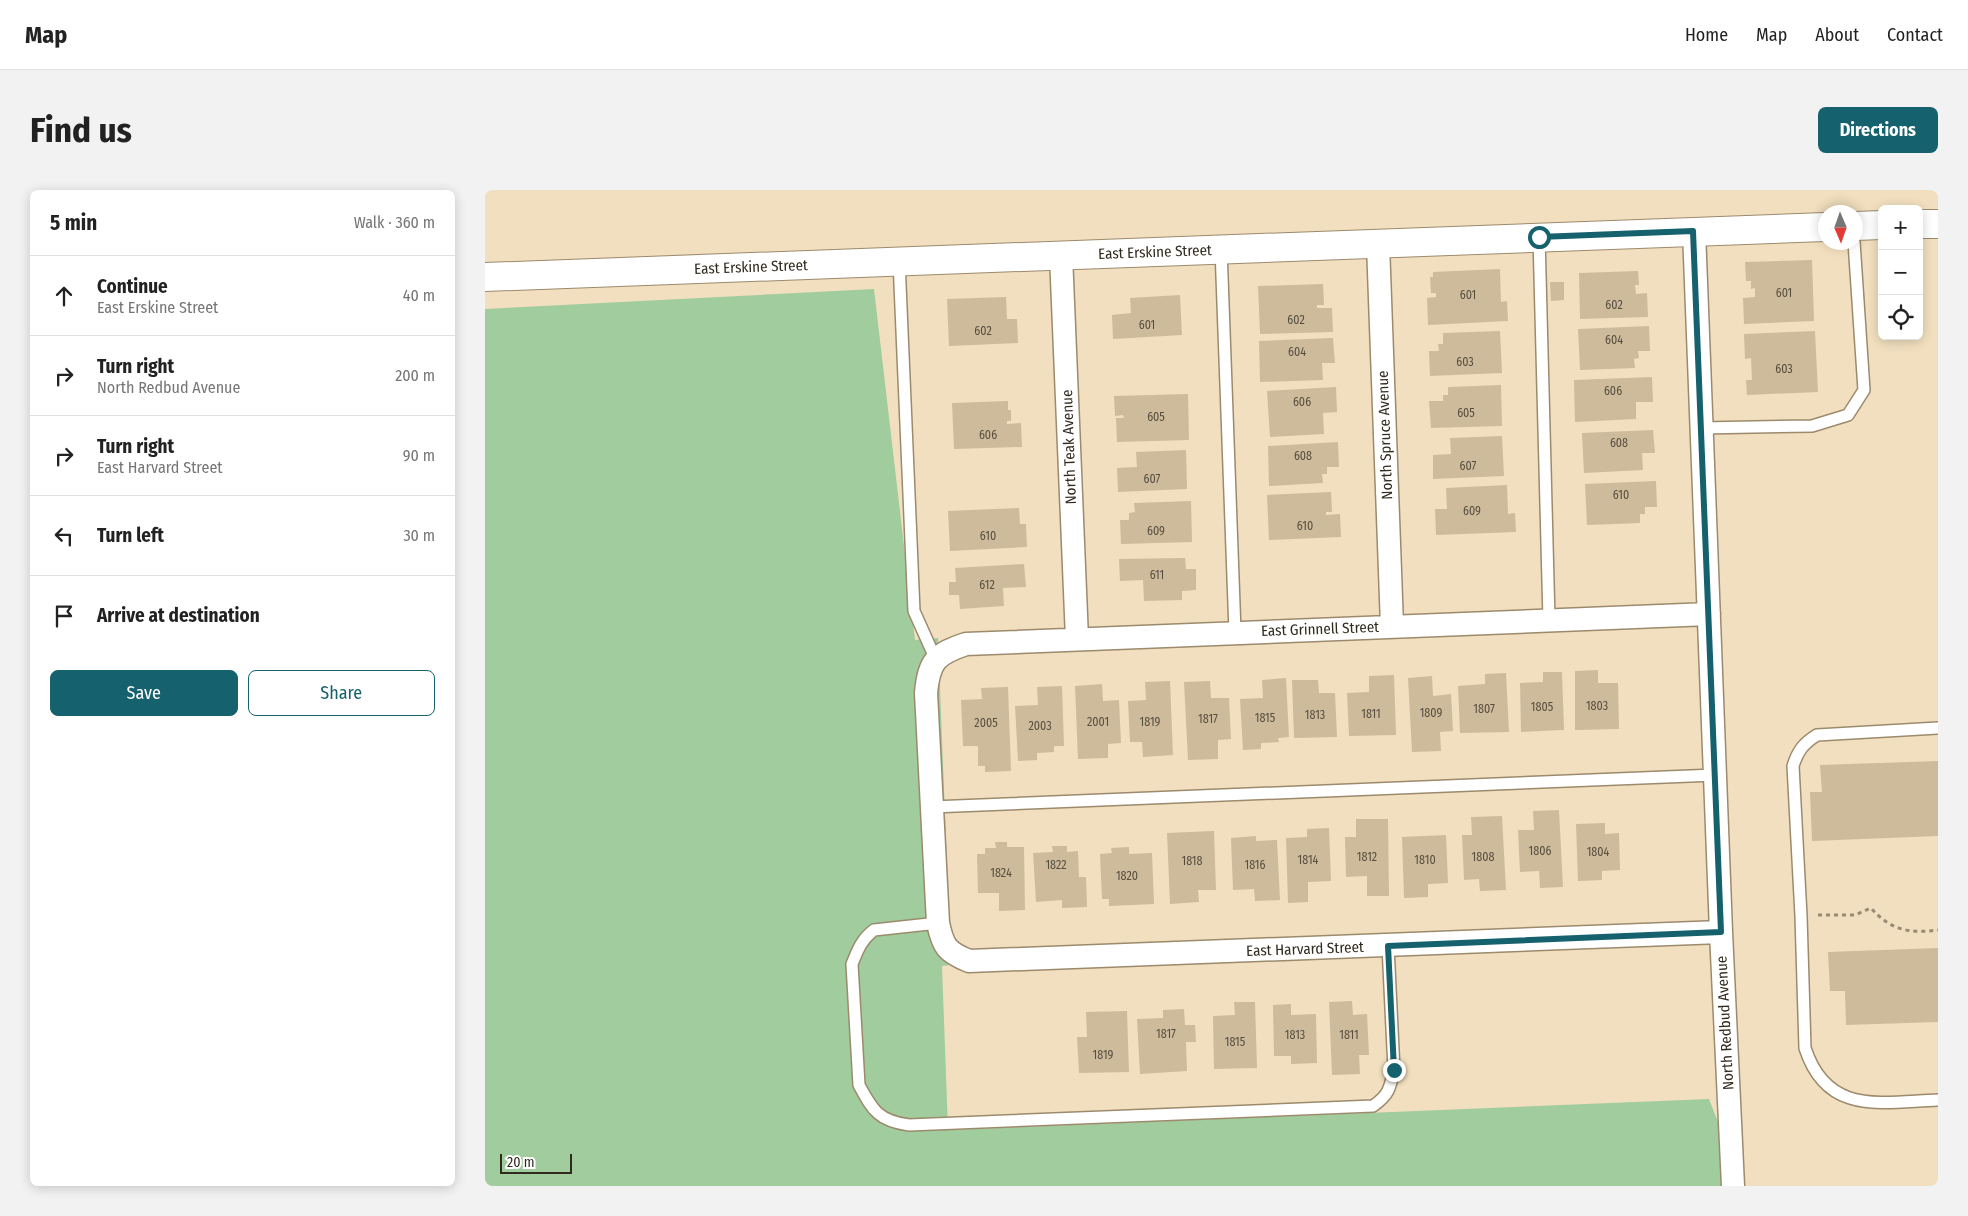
<!DOCTYPE html>
<html lang="en">
<head>
<meta charset="utf-8">
<style>
	:root { --surface:#fff; --page:#f2f2f2; --text:#222; --muted:#767676; --line:#e0e0e0; --accent:#16616e }
	body { margin:0; font-family:"Fira Sans Condensed",sans-serif; background:var(--page); color:var(--text) }
	.controls { position:absolute; right:15px; top:15px; display:grid; overflow:hidden; border-radius:8px; box-shadow:0 2px 12px #0003 }
	.controls button { width:45px; height:45px; display:grid; place-items:center; padding:0; border:0; border-bottom:1px solid var(--line); background:var(--surface); color:var(--text); font:25px sans-serif }
	.compass { position:absolute; left:1333px; top:15px; width:45px; height:45px; border-radius:50%; background:var(--surface); box-shadow:0 2px 12px #0003; rotate:178deg }
	.scale { position:absolute; left:15px; bottom:12px; width:72px; box-sizing:border-box; padding-left:5px; border:2px solid #312a1e; border-top:0; font-size:14px; line-height:18px; white-space:nowrap; color:#312a1e; -webkit-text-stroke:4px #fff; paint-order:stroke }
	.stop { position:absolute; width:15px; height:15px; margin:-11px; border:4px solid #16616e; border-radius:50%; background:#fff }
	.stop.end { background:#16616e; border-color:#fff; box-shadow:0 1px 5px #0008 }
	.list { margin:0; padding:0; list-style:none }
	h2 { display:flex; justify-content:space-between; align-items:center; height:65px; margin:0; padding:0 20px; font-size:21px }
	h2 small { font-size:16px; font-weight:400; color:var(--muted) }
	.list li { display:grid; grid-template-columns:32px 1fr auto; gap:15px; align-items:center; box-sizing:border-box; height:80px; padding:0 20px; border-top:1px solid var(--line) }
	.list b { display:block; font-size:19px; white-space:nowrap }
	.list p { margin:0; font-size:16px; white-space:nowrap; color:var(--muted) }
	.list em { font-size:16px; font-style:normal; color:var(--muted) }
	.actions { display:flex; gap:10px; padding:15px 20px }
	.actions a { flex:1; padding:11px 0; border:1px solid var(--accent); border-radius:8px; text-align:center; font-size:18px; color:var(--accent) }
	.actions .main { background:var(--accent); color:#fff }
	.icon { flex:none; width:28px; height:28px; fill:none; stroke:currentColor; stroke-width:2; stroke-linecap:round; stroke-linejoin:round }
	.map { position:relative; flex:none; width:1453px; height:996px; overflow:hidden; border-radius:8px }
	header { display:flex; align-items:center; gap:30px; box-sizing:border-box; height:70px; padding:0 25px; background:var(--surface); border-bottom:1px solid var(--line) }
	header strong { font-size:24px }
	nav { display:flex; gap:28px; margin-inline-start:auto; font-size:18px }
	.intro { display:flex; align-items:center; justify-content:space-between; box-sizing:border-box; height:120px; padding:0 30px }
	h1 { margin:0; font-size:35px }
	.button { padding:12px 22px; border-radius:8px; background:var(--accent); color:#fff; font-size:18px; font-weight:700 }
	main { display:flex; gap:30px; padding:0 30px }
	aside { flex:1; background:var(--surface); border-radius:8px; box-shadow:0 2px 12px #0003 }
	.map>svg:first-child { display:block }
	.green { fill:#a0cc9e }
	.building { fill:#cdbb9c }
	.lines { fill:none; stroke-linecap:round; stroke-linejoin:round }
	.lane-casing { stroke:#9c8a6d; stroke-width:14 }
	.street-casing { stroke:#9c8a6d; stroke-width:25 }
	.secondary-casing { stroke:#9c8a6d; stroke-width:30 }
	.path { stroke:#988b74; stroke-width:3; stroke-dasharray:4 4; stroke-linecap:butt }
	.lane { stroke:#fff; stroke-width:11 }
	.street { stroke:#fff; stroke-width:22 }
	.secondary { stroke:#fff; stroke-width:28 }
	.route { stroke:#16616e; stroke-width:6 }
	.labels { text-anchor:middle; stroke-width:4; stroke-linejoin:round; paint-order:stroke }
	.number-label { font-size:12px; fill:#584e3e }
	.street-label { font-size:15px; fill:#312a1e; stroke:#fff }
</style>
</head>
<body>
<header>
<strong>Map</strong>
<nav><a>Home</a><a>Map</a><a>About</a><a>Contact</a></nav>
</header>
<div class="intro"><h1>Find us</h1><a class="button">Directions</a></div>
<main>
<aside>
<h2>5 min<small>Walk · 360 m</small></h2>
<ul class="list">
<li><svg class="icon" aria-label="ahead" viewBox="0 0 24 24"><path d="M12 20V5M6 11l6-6 6 6"/></svg><div><b>Continue</b><p>East Erskine Street</p></div><em>40 m</em></li>
<li><svg class="icon" aria-label="right" viewBox="0 0 24 24"><path d="M7 20v-9h11M14 6l5 5-5 5"/></svg><div><b>Turn right</b><p>North Redbud Avenue</p></div><em>200 m</em></li>
<li><svg class="icon" aria-label="right" viewBox="0 0 24 24"><path d="M7 20v-9h11M14 6l5 5-5 5"/></svg><div><b>Turn right</b><p>East Harvard Street</p></div><em>90 m</em></li>
<li><svg class="icon" aria-label="left" viewBox="0 0 24 24"><path d="M17 20v-9H6M10 6l-5 5 5 5"/></svg><div><b>Turn left</b></div><em>30 m</em></li>
<li><svg class="icon" aria-label="arrive" viewBox="0 0 24 24"><path d="M6 21V4h12l-3 4 3 4H6"/></svg><div><b>Arrive at destination</b></div></li>
</ul>
<div class="actions"><a class="main">Save</a><a>Share</a></div>
</aside>
<div class="map">
<svg width="1453" height="996" viewBox="0 0 1453 996">
	<rect width="100%" height="100%" fill="#f2dfbf"/>
	<path class="green" d="M 389,99 L 430,450 L 453,448 L 466,775 L 457,776 L 463,940 L 1224,909 L 1258,996 L 0,996 L 0,119 Z"/>
	<path class="building" d="M 1327,70 L 1329,131 L 1259,134 L 1258,108 L 1270,107 L 1270,98 L 1266,99 L 1266,91 L 1261,91 L 1260,72 Z
		M 1015,79 L 1016,112 L 1022,111 L 1023,131 L 943,135 L 942,108 L 951,107 L 951,103 L 946,103 L 945,87 L 948,87 L 948,82 Z
		M 1153,81 L 1154,95 L 1150,95 L 1151,104 L 1162,103 L 1163,127 L 1095,129 L 1094,83 Z
		M 1065,92 L 1079,92 L 1079,110 L 1066,111 Z
		M 838,94 L 839,115 L 832,115 L 832,118 L 847,118 L 848,142 L 775,144 L 773,96 Z
		M 695,105 L 697,145 L 628,149 L 627,125 L 646,123 L 645,108 Z
		M 521,107 L 522,129 L 532,129 L 533,153 L 464,156 L 462,109 Z
		M 1164,136 L 1165,161 L 1153,161 L 1154,168 L 1149,169 L 1150,178 L 1095,180 L 1093,139 Z
		M 1015,141 L 1017,183 L 945,186 L 944,161 L 954,161 L 953,154 L 958,154 L 958,143 Z
		M 1330,141 L 1333,202 L 1262,205 L 1261,190 L 1267,190 L 1266,168 L 1260,169 L 1259,144 Z
		M 848,148 L 850,173 L 837,173 L 838,190 L 775,192 L 774,151 Z
		M 1167,187 L 1168,212 L 1151,212 L 1151,229 L 1090,232 L 1089,190 Z
		M 1016,195 L 1017,236 L 946,238 L 944,211 L 958,211 L 958,205 L 963,205 L 963,197 Z
		M 851,197 L 852,222 L 838,223 L 839,244 L 785,247 L 782,201 Z
		M 703,204 L 704,250 L 632,252 L 631,228 L 639,228 L 638,225 L 630,226 L 629,206 Z
		M 523,211 L 523,220 L 526,220 L 526,231 L 522,231 L 522,234 L 536,233 L 537,257 L 469,259 L 467,213 Z
		M 1168,240 L 1170,263 L 1157,263 L 1158,280 L 1099,283 L 1097,243 Z
		M 1017,246 L 1019,286 L 948,289 L 948,265 L 966,264 L 965,248 Z
		M 853,252 L 854,277 L 842,277 L 842,284 L 837,284 L 838,293 L 784,296 L 783,256 Z
		M 701,260 L 702,299 L 633,302 L 632,278 L 652,277 L 651,262 Z
		M 1171,291 L 1172,317 L 1160,317 L 1160,324 L 1155,324 L 1155,333 L 1102,335 L 1100,294 Z
		M 1022,295 L 1023,324 L 1030,323 L 1031,342 L 951,345 L 950,319 L 962,319 L 961,298 Z
		M 846,302 L 847,322 L 841,322 L 841,325 L 855,324 L 856,347 L 784,350 L 782,305 Z
		M 706,311 L 707,352 L 636,354 L 635,330 L 644,330 L 644,323 L 650,322 L 649,313 Z
		M 534,318 L 535,334 L 541,334 L 542,357 L 465,361 L 463,321 Z
		M 700,368 L 701,379 L 711,379 L 711,400 L 697,401 L 697,410 L 659,411 L 658,390 L 635,391 L 634,369 Z
		M 539,374 L 541,397 L 518,398 L 519,416 L 475,419 L 474,405 L 464,405 L 464,392 L 471,392 L 470,378 Z
		M 1113,480 L 1113,493 L 1133,493 L 1134,539 L 1090,540 L 1090,481 Z
		M 1058,482 L 1077,482 L 1079,540 L 1036,542 L 1035,493 L 1058,492 Z
		M 1021,483 L 1024,542 L 975,543 L 973,496 L 1000,494 L 1000,484 Z
		M 909,485 L 911,545 L 864,546 L 862,503 L 884,502 L 884,486 Z
		M 947,486 L 948,506 L 966,504 L 968,541 L 955,542 L 956,561 L 927,562 L 923,488 Z
		M 801,488 L 804,547 L 793,548 L 794,552 L 776,553 L 776,559 L 758,560 L 755,509 L 778,508 L 777,490 Z
		M 807,490 L 833,490 L 834,503 L 850,503 L 852,547 L 809,548 Z
		M 685,491 L 688,565 L 658,567 L 657,552 L 645,552 L 643,511 L 661,510 L 660,492 Z
		M 725,491 L 726,508 L 744,508 L 746,549 L 733,550 L 733,569 L 703,570 L 699,492 Z
		M 617,494 L 618,511 L 634,510 L 636,553 L 623,554 L 623,568 L 593,569 L 590,496 Z
		M 577,496 L 579,556 L 569,556 L 569,562 L 552,563 L 552,570 L 533,571 L 530,516 L 553,515 L 552,497 Z
		M 523,497 L 526,581 L 500,582 L 500,576 L 493,576 L 493,556 L 478,556 L 476,510 L 497,509 L 496,498 Z
		M 1453,571 L 1453,646 L 1327,651 L 1325,602 L 1337,602 L 1335,575 Z
		M 1074,620 L 1078,697 L 1055,698 L 1054,681 L 1035,682 L 1033,640 L 1049,640 L 1048,621 Z
		M 1017,626 L 1021,700 L 995,701 L 994,689 L 979,690 L 977,645 L 987,645 L 986,627 Z
		M 871,629 L 903,629 L 904,706 L 882,706 L 882,686 L 861,687 L 860,647 L 871,647 Z
		M 1120,633 L 1120,644 L 1134,643 L 1135,680 L 1117,681 L 1117,690 L 1093,691 L 1091,634 Z
		M 844,638 L 846,691 L 823,692 L 823,712 L 803,713 L 801,648 L 822,647 L 822,639 Z
		M 729,641 L 731,700 L 713,700 L 714,712 L 685,714 L 682,643 Z
		M 961,645 L 963,693 L 943,694 L 943,707 L 919,708 L 917,647 Z
		M 771,646 L 771,651 L 792,650 L 795,710 L 770,711 L 769,699 L 748,700 L 746,648 Z
		M 510,652 L 522,652 L 522,657 L 539,657 L 540,720 L 514,721 L 514,703 L 493,703 L 492,664 L 500,664 L 500,658 L 511,658 Z
		M 567,656 L 582,656 L 582,662 L 593,661 L 594,687 L 601,687 L 602,717 L 577,718 L 577,710 L 551,712 L 548,663 L 568,662 Z
		M 644,657 L 644,664 L 667,663 L 669,714 L 624,716 L 624,709 L 617,709 L 615,664 L 627,663 L 626,658 Z
		M 1453,758 L 1453,832 L 1361,835 L 1360,801 L 1345,801 L 1343,762 Z
		M 867,811 L 868,825 L 882,824 L 884,865 L 874,865 L 875,884 L 847,885 L 844,812 Z
		M 749,812 L 770,812 L 772,878 L 729,879 L 728,826 L 750,825 Z
		M 806,814 L 806,825 L 831,824 L 832,873 L 806,874 L 806,866 L 789,866 L 788,815 Z
		M 699,819 L 700,835 L 710,835 L 711,852 L 701,852 L 702,881 L 655,884 L 652,829 L 678,828 L 678,820 Z
		M 642,821 L 644,882 L 594,883 L 592,847 L 602,847 L 601,822 Z"/>
	<g class="lines">
		<g class="lane-casing">
			<path id="lane" d="M 1054,47 L 1064,430
				M 736,59 L 750,442
				M 414,71 L 429,421 L 451,470
				M 1216,238 L 1327,236 L 1363,225 L 1379,200 L 1369,52
				M 1453,538 L 1332,545 C 1319,553 1313,560 1308,576 L 1316,726 L 1320,858 C 1342,926 1396,912 1453,910
				M 447,617 L 1230,585
				M 453,733 L 389,740 C 377,749 373,759 367,774 L 374,895 C 388,921 394,931 424,935 L 888,916 C 904,905 905,898 909,880 L 903,756"/>
		</g>
		<g class="street-casing">
			<path id="street" d="M 1209,41 L 1236,742 L 1248,996
				M 893,54 L 907,436
				M 576,65 L 592,449
				M 1224,424 L 481,454 C 451,464 444,471 441,503 L 453,733 C 458,757 462,762 484,771 L 1236,742"/>
		</g>
		<g class="secondary-casing">
			<path id="secondary" d="M 1434,34 L 1453,34
				M 1370,36 L 1397,35
				M 0,87 L 1340,37"/>
		</g>
		<path class="path" d="M 1333,725 L 1370,725 L 1386,718 C 1405,740 1425,744 1453,740"/>
		<use href="#lane" class="lane"/>
		<use href="#street" class="street"/>
		<use href="#secondary" class="secondary"/>
	</g>
	<g class="lines">
		<path class="route" d="M 909,880 L 903,756 L 1236,742 L 1208,41 L 1054,47"/>
	</g>
	<g class="labels">
		<g class="number-label">
			<text x="1299" y="107">601</text>
			<text x="983" y="109">601</text>
			<text x="1129" y="119">602</text>
			<text x="811" y="134">602</text>
			<text x="662" y="139">601</text>
			<text x="498" y="145">602</text>
			<text x="1129" y="154">604</text>
			<text x="812" y="166">604</text>
			<text x="980" y="176">603</text>
			<text x="1299" y="183">603</text>
			<text x="1128" y="205">606</text>
			<text x="817" y="216">606</text>
			<text x="981" y="227">605</text>
			<text x="671" y="231">605</text>
			<text x="503" y="249">606</text>
			<text x="1134" y="257">608</text>
			<text x="818" y="270">608</text>
			<text x="983" y="280">607</text>
			<text x="667" y="293">607</text>
			<text x="1136" y="309">610</text>
			<text x="987" y="325">609</text>
			<text x="820" y="340">610</text>
			<text x="671" y="345">609</text>
			<text x="503" y="350">610</text>
			<text x="672" y="389">611</text>
			<text x="502" y="399">612</text>
			<text x="1112" y="520">1803</text>
			<text x="1057" y="521">1805</text>
			<text x="999" y="523">1807</text>
			<text x="946" y="527">1809</text>
			<text x="886" y="528">1811</text>
			<text x="830" y="529">1813</text>
			<text x="780" y="532">1815</text>
			<text x="723" y="533">1817</text>
			<text x="613" y="536">2001</text>
			<text x="665" y="536">1819</text>
			<text x="501" y="537">2005</text>
			<text x="555" y="540">2003</text>
			<text x="1055" y="665">1806</text>
			<text x="1113" y="666">1804</text>
			<text x="882" y="671">1812</text>
			<text x="998" y="671">1808</text>
			<text x="823" y="674">1814</text>
			<text x="940" y="674">1810</text>
			<text x="707" y="675">1818</text>
			<text x="571" y="679">1822</text>
			<text x="770" y="679">1816</text>
			<text x="516" y="687">1824</text>
			<text x="642" y="690">1820</text>
			<text x="681" y="848">1817</text>
			<text x="810" y="849">1813</text>
			<text x="864" y="849">1811</text>
			<text x="750" y="856">1815</text>
			<text x="618" y="869">1819</text>
		</g>
		<g class="street-label">
			<text transform="translate(670 62) rotate(-2)" y="5">East Erskine Street</text>
			<text transform="translate(266 77) rotate(-2)" y="5">East Erskine Street</text>
			<text transform="translate(900 245) rotate(-92)" y="5">North Spruce Avenue</text>
			<text transform="translate(584 257) rotate(-92)" y="5">North Teak Avenue</text>
			<text transform="translate(835 439) rotate(-2)" y="5">East Grinnell Street</text>
			<text transform="translate(820 759) rotate(-2)" y="5">East Harvard Street</text>
			<text transform="translate(1240 833) rotate(-93)" y="5">North Redbud Avenue</text>
		</g>
	</g>
</svg>
<div class="controls">
<button>+</button>
<button>−</button>
<button><svg class="icon" aria-label="locate" viewBox="0 0 24 24"><circle cx="12" cy="12" r="6"/><path d="M12 2v4M12 18v4M2 12h4M18 12h4"/></svg></button>
</div>
<svg class="compass" viewBox="-18 -18 36 36"><path d="M0-13l5 13h-10z" fill="#e53935"/><path d="M0 13l5-13h-10z" fill="#767676"/></svg>
<div class="scale">20 m</div>
<div class="stop" style="left:1054px;top:47px"></div>
<div class="stop end" style="left:909px;top:880px"></div>
</div>
</main>
</body>
</html>
